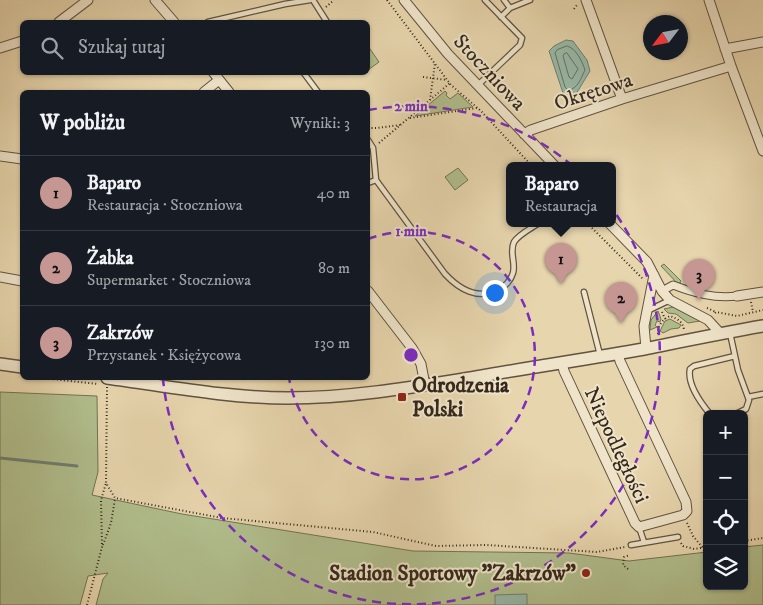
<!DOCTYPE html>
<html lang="pl">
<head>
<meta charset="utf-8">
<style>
	:root { --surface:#171b24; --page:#20242c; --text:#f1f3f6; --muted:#9ea1a6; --line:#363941; --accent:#c59692 }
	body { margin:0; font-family:"IM FELL DW Pica",serif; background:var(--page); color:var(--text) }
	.controls { position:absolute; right:15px; bottom:15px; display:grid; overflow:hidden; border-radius:8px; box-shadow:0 1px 4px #0004 }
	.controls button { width:45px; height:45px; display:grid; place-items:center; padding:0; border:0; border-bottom:1px solid var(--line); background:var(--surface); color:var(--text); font:25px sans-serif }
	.compass { position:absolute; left:643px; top:15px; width:45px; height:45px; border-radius:50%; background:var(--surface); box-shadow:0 1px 4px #0004; rotate:238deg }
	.you { position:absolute; left:494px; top:292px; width:18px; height:18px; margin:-12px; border:4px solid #fff; border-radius:50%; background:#1a73e8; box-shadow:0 0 0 8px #1a73e833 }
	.badge { display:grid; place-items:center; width:32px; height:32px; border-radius:50%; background:var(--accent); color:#111; font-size:16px; font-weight:700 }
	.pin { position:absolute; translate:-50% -41px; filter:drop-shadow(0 1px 2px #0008) }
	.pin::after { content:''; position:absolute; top:26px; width:18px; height:15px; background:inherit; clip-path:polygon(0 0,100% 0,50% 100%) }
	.popup { position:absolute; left:506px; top:162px; width:110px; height:65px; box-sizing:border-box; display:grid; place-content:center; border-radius:8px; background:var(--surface); filter:drop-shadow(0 1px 4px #0005); font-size:16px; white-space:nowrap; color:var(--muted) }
	.popup b { font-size:19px; color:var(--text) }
	.popup::after { content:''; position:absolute; left:50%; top:100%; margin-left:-10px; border:10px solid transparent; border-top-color:var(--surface) }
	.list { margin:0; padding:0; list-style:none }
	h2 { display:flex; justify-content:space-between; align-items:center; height:65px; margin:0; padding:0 20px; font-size:21px }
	h2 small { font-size:16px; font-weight:400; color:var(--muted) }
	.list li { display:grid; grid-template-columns:32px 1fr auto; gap:15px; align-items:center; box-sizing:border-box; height:75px; padding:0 20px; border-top:1px solid var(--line) }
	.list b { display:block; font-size:19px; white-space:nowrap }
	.list p { margin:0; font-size:16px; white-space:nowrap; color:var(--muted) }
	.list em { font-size:16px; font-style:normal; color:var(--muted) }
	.icon { flex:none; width:28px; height:28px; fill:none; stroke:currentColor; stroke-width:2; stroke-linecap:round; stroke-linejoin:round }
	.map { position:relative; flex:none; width:763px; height:605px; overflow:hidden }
	.search { position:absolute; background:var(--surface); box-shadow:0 1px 4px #0004; left:20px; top:20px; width:350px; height:55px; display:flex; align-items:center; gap:12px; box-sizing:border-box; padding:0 18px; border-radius:8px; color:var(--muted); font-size:19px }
	.panel { position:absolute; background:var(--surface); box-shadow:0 1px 4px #0004; left:20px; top:90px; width:350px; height:290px; border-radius:8px }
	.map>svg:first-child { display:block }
	.green { fill:#b1be8d; stroke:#727354 }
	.water { fill:#97b9a8; stroke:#6f7f70 }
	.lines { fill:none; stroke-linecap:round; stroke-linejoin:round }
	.shore { stroke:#667062; stroke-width:1 }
	.stream { stroke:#6f7f70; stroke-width:3 }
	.service-casing { stroke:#615340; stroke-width:7 }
	.pedestrian-casing { stroke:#615340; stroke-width:9 }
	.minor-casing { stroke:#615340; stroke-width:11 }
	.tertiary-casing { stroke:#615340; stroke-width:14 }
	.path { stroke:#34281b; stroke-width:2; stroke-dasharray:1 2.5; stroke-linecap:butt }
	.service { stroke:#efe4ca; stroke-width:4.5 }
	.pedestrian { stroke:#efe4ca; stroke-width:7 }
	.minor { stroke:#efe4ca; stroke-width:9 }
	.tertiary { stroke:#efe4ca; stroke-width:11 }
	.ring { fill:none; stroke:#7b2cbf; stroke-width:2.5; stroke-dasharray:9 6 }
	.poi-dot { fill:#8f2418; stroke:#efe4ca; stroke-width:2 }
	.labels { text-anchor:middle; stroke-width:4; stroke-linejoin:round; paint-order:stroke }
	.street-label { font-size:21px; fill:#34281b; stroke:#efe4ca }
	.poi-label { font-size:21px; font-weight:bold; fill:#34281b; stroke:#efe4ca; text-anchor:start }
	.centre { fill:#7b2cbf; stroke:#efe4ca; stroke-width:2.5 }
	.ring-label { font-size:15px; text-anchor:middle; font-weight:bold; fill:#7b2cbf; stroke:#efe4ca; stroke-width:4; stroke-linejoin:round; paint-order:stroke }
</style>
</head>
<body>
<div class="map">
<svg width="763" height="605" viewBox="0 0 763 605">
	<rect width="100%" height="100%" fill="#e7d5ad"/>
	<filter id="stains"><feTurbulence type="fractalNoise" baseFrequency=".004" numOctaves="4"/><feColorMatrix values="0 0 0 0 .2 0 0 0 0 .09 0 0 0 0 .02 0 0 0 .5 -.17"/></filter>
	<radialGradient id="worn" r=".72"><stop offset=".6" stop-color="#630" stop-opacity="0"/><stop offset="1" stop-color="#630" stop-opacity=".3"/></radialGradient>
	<path class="green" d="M 368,46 L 379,62 L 368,70 Z
		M 445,91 L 447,93 L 446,95 L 450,99 L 458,93 L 473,107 L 415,116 Z
		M 458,168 L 468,180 L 455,190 L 445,177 Z
		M 664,264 L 681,281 L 680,283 L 677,283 L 661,266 Z
		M 673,307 L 700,321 L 688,323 L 676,314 L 668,313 L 664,309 Z
		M 658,311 L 661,319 L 660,322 L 657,321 L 655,325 L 657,327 L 650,330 L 651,320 Z
		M 670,319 L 681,325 L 679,328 L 671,329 L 663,333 L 660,331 L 665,321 Z
		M 0,392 L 97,396 L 98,472 L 92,495 L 182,514 L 413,551 L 569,553 L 629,561 L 707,552 L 707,586 L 744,586 L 744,547 L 763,545 L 763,605 L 96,605 L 103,579 L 108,573 L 88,576 L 80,605 L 0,605 Z"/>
	<path class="water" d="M 566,40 L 573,41 L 587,60 L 590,71 L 576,94 L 564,96 L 549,51 L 554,46 Z
		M 527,594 L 527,605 L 495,605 L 495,595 Z"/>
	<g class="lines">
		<path class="shore" d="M 567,46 C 576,48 582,61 585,70 C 581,78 578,89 568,90 L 565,87 L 555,53 L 557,50 Z
			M 567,53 L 578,69 L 572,79 L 569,77 L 563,56 L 564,54 Z"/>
		<path class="stream" d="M 0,458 L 77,466"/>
		<g class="service-casing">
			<path id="service" d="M 313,0 L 327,22
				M 510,8 L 530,0
				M 501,17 L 510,8 L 504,0
				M 208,22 L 285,4 L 310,0
				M 303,72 L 318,92
				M 478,85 L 520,45 L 522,38 L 485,0
				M 368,140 L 373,148 L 376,180
				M 368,183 L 376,180 L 445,274 C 459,289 478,300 498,290 C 505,287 511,280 513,273 C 516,263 509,252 514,242 C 519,234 532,228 539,223
				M 584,292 L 600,355
				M 647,311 L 670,300
				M 730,333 L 738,370 L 749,400 L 746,409 L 736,414
				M 748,397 L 763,394
				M 710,414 C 700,402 687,384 690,369 L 694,366 L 735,356
				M 639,527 L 644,542
				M 631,545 L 678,537"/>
		</g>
		<g class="pedestrian-casing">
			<path id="pedestrian" d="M 662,291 L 673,285 C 694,293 715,299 737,296"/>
		</g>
		<g class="minor-casing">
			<path id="minor" d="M 155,0 L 174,22
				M 404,0 L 448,54 L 554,165
				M 586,0 L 622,99
				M 709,0 L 731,66 L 763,151
				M 59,22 L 88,0
				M 0,48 L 22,41
				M 725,49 L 763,42
				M 213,72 L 229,92
				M 204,92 L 219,80
				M 524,134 L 531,130 L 622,99 L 731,66
				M 0,156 L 22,159
				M 609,223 L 647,262 L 662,291 L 670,300 L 708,320 L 720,333
				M 0,277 L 22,281
				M 368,291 L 412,348 L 421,364 L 425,385
				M 737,296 L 763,292
				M 646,348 L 644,326 L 654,275
				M 562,363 L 564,371 L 635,523 L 639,527 L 683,515 L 687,511 L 686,502 L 620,361 L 618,353"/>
		</g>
		<g class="tertiary-casing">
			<path id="tertiary" d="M 0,364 L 22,367
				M 107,378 C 167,386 228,398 288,398 C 351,398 414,387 476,377 C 532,367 588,359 644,349 C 684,341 723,333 763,326"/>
		</g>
		<path class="path" d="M 387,0 L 451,85 L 481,111 L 531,165
			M 326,7 L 334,0
			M 574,9 L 577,5
			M 423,77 L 447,80
			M 430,100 L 435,63
			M 410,118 L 477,108
			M 368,128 L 377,128 L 400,125
			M 379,143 L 450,83
			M 587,223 L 643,279
			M 751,302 L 753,312
			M 707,308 L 716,312
			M 662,312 L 665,319
			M 715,313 L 716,312 L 737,316 L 763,310
			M 658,334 C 657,326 663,319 670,316 C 678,319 683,322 684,330
			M 43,378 L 98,384
			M 107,387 L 106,483 L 115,498 L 222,518 L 373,532 L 436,546 L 486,545 L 597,552 L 625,547
			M 687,523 L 693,536 L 703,548
			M 744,541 L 763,538
			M 681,543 L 683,546 L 694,549 L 707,547
			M 103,545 L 111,523 L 115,499
			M 628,569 L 623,565 L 624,557 L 630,555
			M 87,605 L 102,547 L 101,500 L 106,483"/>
		<use href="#service" class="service"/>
		<use href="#pedestrian" class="pedestrian"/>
		<use href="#minor" class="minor"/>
		<use href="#tertiary" class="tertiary"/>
	</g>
	<g class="ring">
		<path d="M368 239A124 124 0 1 1 289 378"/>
		<path d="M368 110A249 249 0 1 1 163 379"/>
	</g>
	<g class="poi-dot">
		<rect x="397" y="392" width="10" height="10" rx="2.5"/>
		<circle cx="586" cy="573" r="5"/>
	</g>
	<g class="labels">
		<g class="street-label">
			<text transform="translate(490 72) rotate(47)" y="7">Stoczniowa</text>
			<text transform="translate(593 91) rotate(-18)" y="7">Okrętowa</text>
			<text transform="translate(617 445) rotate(65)" y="7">Niepodległości</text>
		</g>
		<g class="poi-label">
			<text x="412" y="392">Odrodzenia<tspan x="412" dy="24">Polski</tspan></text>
			<text x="576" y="580" text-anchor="end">Stadion Sportowy "Zakrzów"</text>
		</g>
	</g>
	<circle cx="411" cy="355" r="8" class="centre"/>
	<g class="ring-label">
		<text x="411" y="111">2 min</text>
		<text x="411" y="236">1 min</text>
	</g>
	<rect width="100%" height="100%" filter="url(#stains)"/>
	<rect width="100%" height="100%" fill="url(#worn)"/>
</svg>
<div class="controls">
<button>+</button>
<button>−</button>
<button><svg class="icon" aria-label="locate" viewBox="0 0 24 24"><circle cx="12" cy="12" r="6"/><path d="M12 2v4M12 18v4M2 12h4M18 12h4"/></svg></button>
<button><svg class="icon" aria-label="layers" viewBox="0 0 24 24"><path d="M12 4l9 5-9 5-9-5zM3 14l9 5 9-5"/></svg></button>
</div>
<svg class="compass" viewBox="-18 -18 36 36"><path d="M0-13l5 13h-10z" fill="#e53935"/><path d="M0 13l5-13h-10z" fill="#9ea1a6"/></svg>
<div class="you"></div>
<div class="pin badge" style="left:561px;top:284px">1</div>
<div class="popup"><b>Baparo</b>Restauracja</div>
<div class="pin badge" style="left:621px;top:323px">2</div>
<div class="pin badge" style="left:699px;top:300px">3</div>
<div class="search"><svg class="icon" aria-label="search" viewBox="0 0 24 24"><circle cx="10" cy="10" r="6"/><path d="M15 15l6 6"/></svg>Szukaj tutaj</div>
<section class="panel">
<h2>W pobliżu<small>Wyniki: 3</small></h2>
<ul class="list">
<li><span class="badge">1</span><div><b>Baparo</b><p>Restauracja · Stoczniowa</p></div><em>40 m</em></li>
<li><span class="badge">2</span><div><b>Żabka</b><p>Supermarket · Stoczniowa</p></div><em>80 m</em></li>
<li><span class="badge">3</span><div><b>Zakrzów</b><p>Przystanek · Księżycowa</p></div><em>130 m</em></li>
</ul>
</section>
</div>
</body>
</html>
